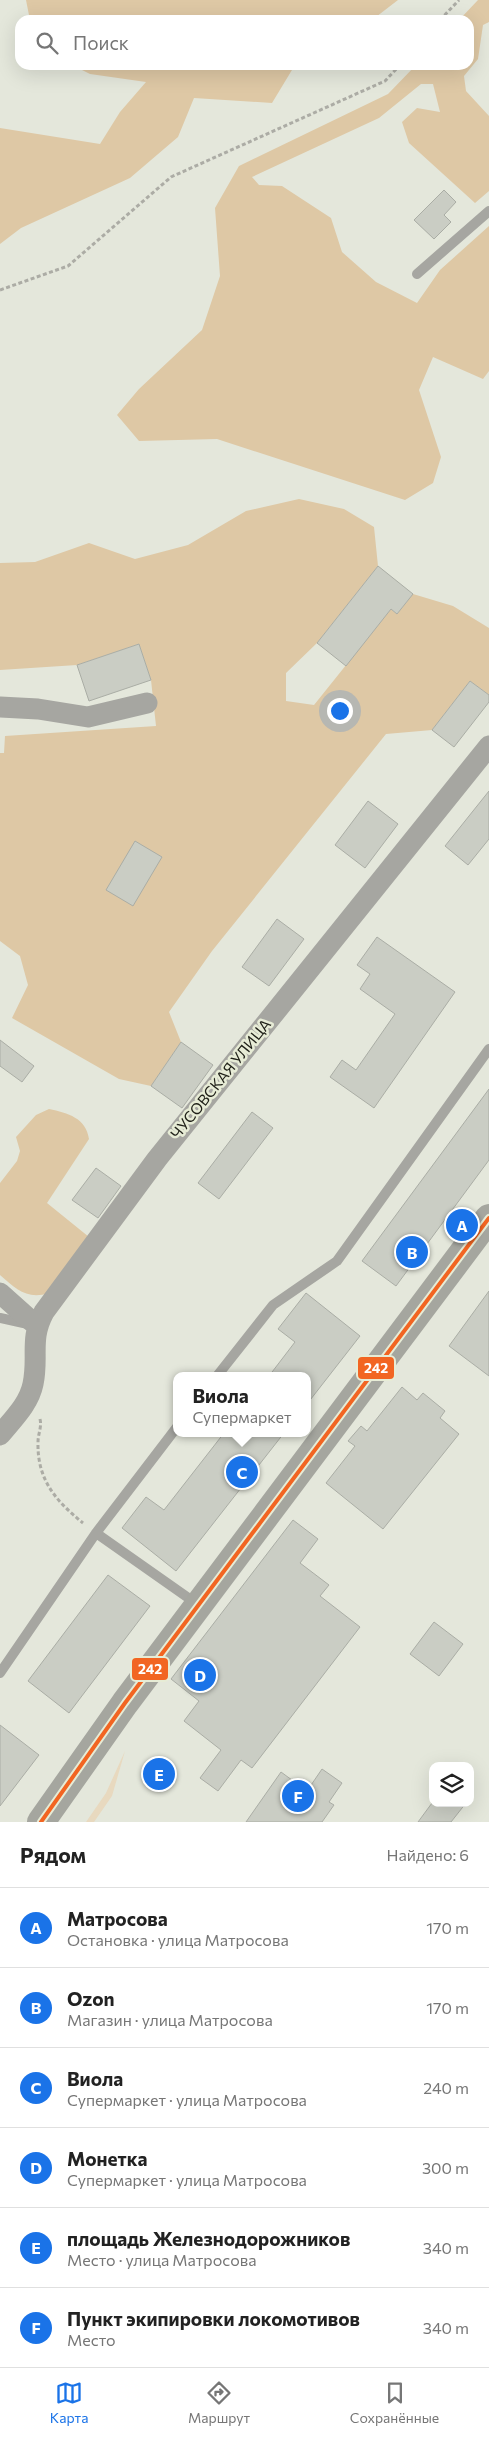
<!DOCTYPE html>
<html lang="ru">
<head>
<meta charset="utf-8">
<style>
	:root { --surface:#fff; --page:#f2f2f2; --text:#222; --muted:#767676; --line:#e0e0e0; --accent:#1a73e8 }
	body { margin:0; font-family:Commissioner,sans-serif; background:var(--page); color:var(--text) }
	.controls { position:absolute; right:15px; bottom:15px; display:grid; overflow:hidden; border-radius:10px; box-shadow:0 5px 20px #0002 }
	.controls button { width:45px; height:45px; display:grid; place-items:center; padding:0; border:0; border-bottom:1px solid var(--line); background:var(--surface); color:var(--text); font:25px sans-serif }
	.you { position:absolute; left:339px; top:710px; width:18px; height:18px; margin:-12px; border:4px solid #fff; border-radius:50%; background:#1a73e8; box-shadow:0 0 0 8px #1a73e833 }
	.badge { display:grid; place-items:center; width:32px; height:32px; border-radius:50%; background:var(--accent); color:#fff; font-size:16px; font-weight:700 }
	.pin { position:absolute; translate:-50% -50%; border:2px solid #fff; box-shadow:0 1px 5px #0006 }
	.popup { position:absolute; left:173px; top:1372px; width:138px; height:65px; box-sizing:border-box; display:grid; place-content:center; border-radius:10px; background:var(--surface); filter:drop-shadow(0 1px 4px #0005); font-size:16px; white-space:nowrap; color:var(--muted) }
	.popup b { font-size:19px; color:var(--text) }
	.popup::after { content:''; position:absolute; left:50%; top:100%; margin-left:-10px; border:10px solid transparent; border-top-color:var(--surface) }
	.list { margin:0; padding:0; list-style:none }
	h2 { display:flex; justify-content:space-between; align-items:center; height:65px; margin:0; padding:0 20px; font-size:21px }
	h2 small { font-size:16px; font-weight:400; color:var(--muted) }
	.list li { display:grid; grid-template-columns:32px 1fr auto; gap:15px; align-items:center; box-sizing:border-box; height:80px; padding:0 20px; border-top:1px solid var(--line) }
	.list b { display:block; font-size:19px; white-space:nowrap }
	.list p { margin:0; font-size:16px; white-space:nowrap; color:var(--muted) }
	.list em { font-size:16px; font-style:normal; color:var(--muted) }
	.icon { flex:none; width:28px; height:28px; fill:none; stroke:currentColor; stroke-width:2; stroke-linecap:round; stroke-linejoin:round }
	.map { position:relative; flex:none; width:489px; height:1822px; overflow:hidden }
	.search { position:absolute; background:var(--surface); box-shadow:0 5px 20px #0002; left:15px; right:15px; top:15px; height:55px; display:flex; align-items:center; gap:12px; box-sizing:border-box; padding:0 18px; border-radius:15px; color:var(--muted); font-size:19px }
	.sheet { height:545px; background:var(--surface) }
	nav { display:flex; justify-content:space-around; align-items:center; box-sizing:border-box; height:70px; border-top:1px solid var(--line); background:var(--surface); font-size:14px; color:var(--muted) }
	nav a { display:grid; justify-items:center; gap:2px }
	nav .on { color:var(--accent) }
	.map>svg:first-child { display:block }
	.green { fill:#e8d9bf }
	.forest { fill:#dec8a5 }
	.building { fill:#cacdc4; stroke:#aaada5 }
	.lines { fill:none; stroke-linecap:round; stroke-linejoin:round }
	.path { stroke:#acaca5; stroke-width:3; stroke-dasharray:4 2.5; stroke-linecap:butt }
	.lane { stroke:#a6a6a1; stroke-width:10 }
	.street { stroke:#a6a6a1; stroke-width:21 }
	.secondary { stroke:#a5a69f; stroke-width:28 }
	.bus-1-casing { stroke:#e7ecd6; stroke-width:8 }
	.bus-1 { stroke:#f26522; stroke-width:4 }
	.labels { text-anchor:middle; stroke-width:5; stroke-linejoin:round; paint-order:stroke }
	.street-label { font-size:15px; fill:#202119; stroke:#e7ecd6 }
	.line-badge { stroke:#e7ecd6; stroke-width:2 }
	.badge-label { font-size:14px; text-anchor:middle; font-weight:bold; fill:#fff }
</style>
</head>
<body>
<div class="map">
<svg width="489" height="1822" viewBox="0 0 489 1822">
	<rect width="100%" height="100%" fill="#e4e7db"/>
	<path class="green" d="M 125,1751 L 112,1796 L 94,1822 L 86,1822 L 106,1793 Z"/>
	<path class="forest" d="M 26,0 L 398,0 L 372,20 L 30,20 Z
		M 478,0 L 489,0 L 489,22 L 483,25 L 478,59 L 464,76 L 466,91 L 489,116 L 489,191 L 475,203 L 409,143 L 402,122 L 417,108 L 440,112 L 433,84 L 421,84 L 379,118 L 252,177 L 259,185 L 282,186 L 331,218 L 342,252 L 376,282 L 417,303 L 440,270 L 489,226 L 489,371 L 483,379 L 433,357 L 419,390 L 441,457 L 433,483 L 405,500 L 217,439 L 139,441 L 117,415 L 139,389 L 202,330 L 220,276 L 215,208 L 239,166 L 388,94 L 416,65 L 469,65 L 469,20 L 459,20 Z
		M 72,65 L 295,65 L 272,103 L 194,98 L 178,137 L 130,178 L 21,228 L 0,244 L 0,128 L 100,144 L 120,112 L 146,82 L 90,74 Z
		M 299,499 L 344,509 L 374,527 L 378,566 L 317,643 L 286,673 L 286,701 L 314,705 L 391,609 L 397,614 L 413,594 L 453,606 L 489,628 L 489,695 L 470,681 L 432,730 L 386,734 L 212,951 L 169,1012 L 181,1042 L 151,1086 L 119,1079 L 12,1018 L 28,985 L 20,956 L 0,941 L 0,753 L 4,753 L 5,736 L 156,726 L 151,680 L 139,644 L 77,665 L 0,670 L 0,563 L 35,562 L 89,543 L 135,559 L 188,545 L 246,511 Z
		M 49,1109 C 68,1113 86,1118 89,1139 L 47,1203 L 89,1237 L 49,1293 C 27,1300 16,1289 0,1275 L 0,1183 L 17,1161 L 20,1151 L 16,1137 L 36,1115 Z"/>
	<path class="building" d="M 444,190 L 456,202 L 444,215 L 451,222 L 434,239 L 414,220 Z
		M 378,566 L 413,594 L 397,614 L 391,609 L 346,666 L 317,643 Z
		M 139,644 L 151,680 L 89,701 L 77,665 Z
		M 470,681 L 489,695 L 489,702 L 454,747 L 432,730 Z
		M 489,791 L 489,839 L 468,865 L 445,846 Z
		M 368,801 L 398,824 L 365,868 L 335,845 Z
		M 135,841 L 162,857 L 133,906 L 106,890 Z
		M 277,919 L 304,939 L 269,986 L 242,967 Z
		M 377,937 L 455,992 L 374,1108 L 330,1077 L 342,1060 L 356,1070 L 395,1014 L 360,989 L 370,974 L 357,965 Z
		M 0,1040 L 34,1066 L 22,1082 L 0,1066 Z
		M 181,1042 L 213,1065 L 182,1108 L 151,1086 Z
		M 489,1089 L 489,1160 L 396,1286 L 362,1261 Z
		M 252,1112 L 273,1128 L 219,1199 L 198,1183 Z
		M 96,1168 L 121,1186 L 98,1218 L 72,1200 Z
		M 489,1291 L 489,1376 L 449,1346 Z
		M 306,1293 L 360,1336 L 307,1404 L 307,1376 L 269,1376 L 295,1342 L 278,1329 Z
		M 402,1387 L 417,1400 L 423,1393 L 445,1411 L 440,1418 L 459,1434 L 383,1529 L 326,1483 L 355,1446 L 348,1441 L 361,1426 L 367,1431 Z
		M 224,1433 L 284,1433 L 176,1571 L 122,1528 L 146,1497 L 164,1510 Z
		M 293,1520 L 318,1539 L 300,1563 L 329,1585 L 320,1596 L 360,1627 L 252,1768 L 241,1760 L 218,1791 L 200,1778 L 221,1750 L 184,1721 L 199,1701 L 171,1679 Z
		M 108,1575 L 150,1606 L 69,1713 L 28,1681 Z
		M 434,1622 L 463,1644 L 439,1676 L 410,1654 Z
		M 0,1725 L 39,1755 L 0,1806 Z
		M 322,1769 L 342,1783 L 329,1802 L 334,1805 L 322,1822 L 246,1822 L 281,1772 L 307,1791 Z
		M 432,1803 L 466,1803 L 451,1822 L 418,1822 Z"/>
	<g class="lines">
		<path class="path" d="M 440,20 L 459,0
			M 0,290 L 68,266 L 171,177 L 385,81 L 400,65
			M 40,1419 C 42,1427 38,1434 38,1442 C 37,1480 56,1501 83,1523"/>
		<path class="lane" d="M 417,274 L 489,211
			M 0,1318 L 28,1324
			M 217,1376 L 273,1305 L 337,1261 L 489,1049
			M 96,1533 L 197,1604
			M 0,1673 L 96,1533 L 177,1427"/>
		<path class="street" d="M 0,707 L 38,709 L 88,717 L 147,703
			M 0,1293 L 37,1326
			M 0,1435 C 13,1419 29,1404 33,1384 C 39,1356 29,1340 44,1312 L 157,1159 L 489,746"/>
		<path class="secondary" d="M 41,1822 L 125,1703 L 489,1218"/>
		<g class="bus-1-casing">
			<path id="bus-1" d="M 41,1822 L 125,1703 L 489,1218"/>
		</g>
		<use href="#bus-1" class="bus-1"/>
	</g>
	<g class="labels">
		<g class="street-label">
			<text transform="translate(221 1079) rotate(-51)" y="5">ЧУСОВСКАЯ УЛИЦА</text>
		</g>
	</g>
	<g class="line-badge">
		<rect x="357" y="1356" width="38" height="24" rx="5" fill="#f26522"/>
		<rect x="131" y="1657" width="38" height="24" rx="5" fill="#f26522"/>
	</g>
	<g class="badge-label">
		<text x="376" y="1373">242</text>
		<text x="150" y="1674">242</text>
	</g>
</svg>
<div class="controls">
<button><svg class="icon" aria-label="layers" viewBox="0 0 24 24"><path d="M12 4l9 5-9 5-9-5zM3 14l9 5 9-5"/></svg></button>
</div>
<div class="you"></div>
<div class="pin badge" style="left:462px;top:1225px">A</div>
<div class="pin badge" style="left:412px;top:1252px">B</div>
<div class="pin badge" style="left:242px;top:1472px">C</div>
<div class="popup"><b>Виола</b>Супермаркет</div>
<div class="pin badge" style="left:200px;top:1675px">D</div>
<div class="pin badge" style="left:159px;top:1774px">E</div>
<div class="pin badge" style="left:298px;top:1796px">F</div>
<div class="search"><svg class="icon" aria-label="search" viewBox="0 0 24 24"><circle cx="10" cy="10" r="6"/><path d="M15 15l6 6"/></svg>Поиск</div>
</div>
<section class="sheet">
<h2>Рядом<small>Найдено: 6</small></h2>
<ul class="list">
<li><span class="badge">A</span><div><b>Матросова</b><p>Остановка · улица Матросова</p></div><em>170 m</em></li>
<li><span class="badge">B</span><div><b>Ozon</b><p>Магазин · улица Матросова</p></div><em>170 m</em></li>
<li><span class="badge">C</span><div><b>Виола</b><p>Супермаркет · улица Матросова</p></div><em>240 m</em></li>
<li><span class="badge">D</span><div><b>Монетка</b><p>Супермаркет · улица Матросова</p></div><em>300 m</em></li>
<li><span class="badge">E</span><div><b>площадь Железнодорожников</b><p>Место · улица Матросова</p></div><em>340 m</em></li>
<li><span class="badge">F</span><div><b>Пункт экипировки локомотивов</b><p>Место</p></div><em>340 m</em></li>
</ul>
</section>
<nav>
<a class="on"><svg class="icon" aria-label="map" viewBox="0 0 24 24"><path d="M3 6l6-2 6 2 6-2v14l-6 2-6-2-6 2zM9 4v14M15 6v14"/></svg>Карта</a>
<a><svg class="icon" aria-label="directions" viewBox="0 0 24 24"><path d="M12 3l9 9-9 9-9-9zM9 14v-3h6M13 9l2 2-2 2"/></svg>Маршрут</a>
<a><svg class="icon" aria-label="saved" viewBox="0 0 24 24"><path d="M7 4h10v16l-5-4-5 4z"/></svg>Сохранённые</a>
</nav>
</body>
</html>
